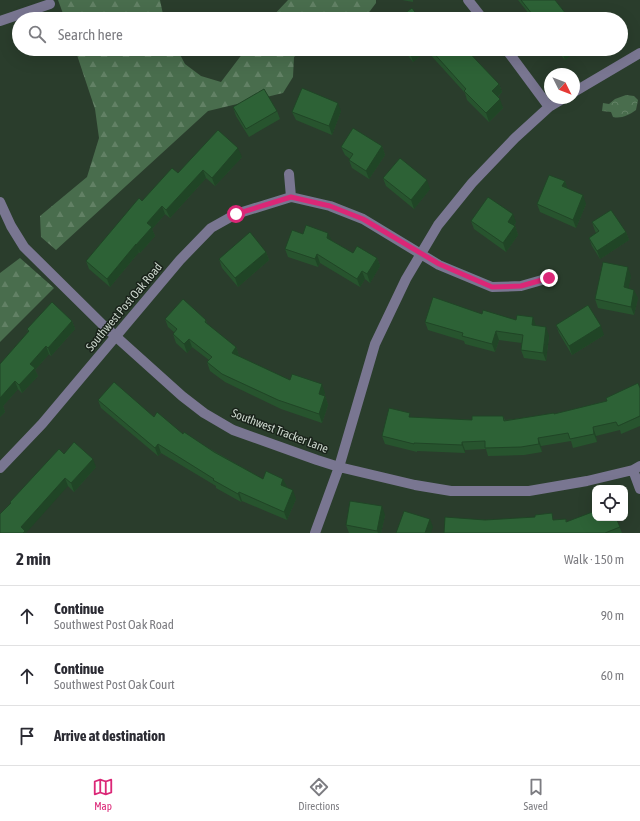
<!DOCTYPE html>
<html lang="en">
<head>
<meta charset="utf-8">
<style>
	:root { --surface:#fff; --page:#f7f7f7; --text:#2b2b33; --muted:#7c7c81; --line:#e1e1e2; --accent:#db2777 }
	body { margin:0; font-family:"Asap Condensed",sans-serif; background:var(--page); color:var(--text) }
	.controls { position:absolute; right:12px; bottom:12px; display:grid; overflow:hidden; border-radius:8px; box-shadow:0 4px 16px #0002 }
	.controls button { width:36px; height:36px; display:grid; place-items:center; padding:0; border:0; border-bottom:1px solid var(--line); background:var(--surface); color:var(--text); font:20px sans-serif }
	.compass { position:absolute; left:544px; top:68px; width:36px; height:36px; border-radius:50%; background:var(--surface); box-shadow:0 4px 16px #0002; rotate:132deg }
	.stop { position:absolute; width:12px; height:12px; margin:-9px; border:3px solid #db2777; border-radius:50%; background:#fff }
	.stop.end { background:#db2777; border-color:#fff; box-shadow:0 1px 4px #0008 }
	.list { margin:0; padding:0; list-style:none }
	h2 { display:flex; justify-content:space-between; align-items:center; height:52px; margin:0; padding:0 16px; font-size:17px }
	h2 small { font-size:13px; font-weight:400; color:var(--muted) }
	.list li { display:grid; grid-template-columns:26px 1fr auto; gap:12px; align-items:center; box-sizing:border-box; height:60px; padding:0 16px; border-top:1px solid var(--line) }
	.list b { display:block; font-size:15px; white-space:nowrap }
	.list p { margin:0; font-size:13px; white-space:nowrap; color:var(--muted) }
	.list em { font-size:13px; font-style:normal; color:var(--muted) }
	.icon { flex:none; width:22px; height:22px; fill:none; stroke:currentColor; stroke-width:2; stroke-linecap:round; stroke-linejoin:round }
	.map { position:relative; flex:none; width:640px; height:533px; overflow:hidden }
	.search { position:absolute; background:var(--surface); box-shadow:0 4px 16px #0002; left:12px; right:12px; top:12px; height:44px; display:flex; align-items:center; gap:10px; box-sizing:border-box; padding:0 14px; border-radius:22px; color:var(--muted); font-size:15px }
	.sheet { height:232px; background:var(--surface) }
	nav { display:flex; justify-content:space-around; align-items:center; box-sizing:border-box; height:56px; border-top:1px solid var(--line); background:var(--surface); font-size:11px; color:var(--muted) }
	nav a { display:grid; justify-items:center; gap:2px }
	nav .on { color:var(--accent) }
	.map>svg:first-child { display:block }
	.forest { fill:url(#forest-firs) }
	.park { fill:url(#park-crowns) }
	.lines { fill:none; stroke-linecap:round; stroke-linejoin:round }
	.minor { stroke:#797691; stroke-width:10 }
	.wall { fill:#27542e }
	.shaded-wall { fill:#204526 }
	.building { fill:#2d6236; stroke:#204526 }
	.route { stroke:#db2777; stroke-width:5 }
	.labels { text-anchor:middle; stroke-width:3; stroke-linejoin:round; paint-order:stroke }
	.street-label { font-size:12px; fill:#cbd6cc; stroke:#19221a }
</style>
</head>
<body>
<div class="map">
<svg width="640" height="533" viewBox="0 0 640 533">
	<defs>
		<pattern id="forest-firs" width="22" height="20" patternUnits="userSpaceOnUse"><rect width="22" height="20" fill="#496d4d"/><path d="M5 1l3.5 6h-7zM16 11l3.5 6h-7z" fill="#628165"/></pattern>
		<pattern id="park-crowns" width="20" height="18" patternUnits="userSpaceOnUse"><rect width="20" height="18" fill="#496d4d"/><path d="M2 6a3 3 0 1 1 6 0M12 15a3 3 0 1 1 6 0" fill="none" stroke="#628165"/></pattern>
	</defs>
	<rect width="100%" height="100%" fill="#2a3d2c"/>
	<path class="forest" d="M 58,0 L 160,0 L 164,19 L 65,19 Z
		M 288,0 L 376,0 L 376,3 L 364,19 L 270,19 Z
		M 75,49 L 177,49 L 185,64 L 201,76 L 221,82 L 246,49 L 305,49 L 294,57 L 293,77 L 283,93 L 208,111 L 56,250 L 41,237 L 40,216 L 87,177 L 99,138 L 95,109 Z
		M 20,258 L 54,288 L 0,342 L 0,273 Z"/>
	<path class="park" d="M 626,95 L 634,96 L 638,100 L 636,110 C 629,115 621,119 613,117 L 611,112 L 602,111 L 603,103 L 609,104 L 615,99 Z"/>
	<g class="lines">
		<path class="minor" d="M 468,0 L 483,19
			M 0,21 L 50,4
			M 506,49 L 549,107
			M 574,92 L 640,53
			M 289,174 L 291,197
			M 0,202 L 11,226 L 24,247 L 103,325 L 182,396 L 204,413 L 233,430 L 317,460 L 339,467 L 415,485 L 451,491 L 529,491 L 587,481 L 633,470 L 640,466
			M 0,468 L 42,424 L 180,260 L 211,228 L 236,214 L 291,197 L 330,206 L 363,219 L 439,265 L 492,287 L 521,286 L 549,278
			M 633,470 L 640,489
			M 315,533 L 339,467 L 375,344 L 406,279 L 438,225 L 472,183 L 515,138 L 549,107 L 564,98"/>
	</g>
	<path class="wall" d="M 402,0 L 413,0 L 413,2 Z
		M 518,0 L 555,0 L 570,19 L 533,19 Z
		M 403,49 L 466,49 L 478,62 L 499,84 L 502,92 L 498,97 L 503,108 L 489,122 L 467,100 L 465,93 L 427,51 L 413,62 Z
		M 556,49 L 579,49 L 565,60 Z
		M 233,107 L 277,111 L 280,119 L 249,137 L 236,116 Z
		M 341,111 L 332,135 L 296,120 L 292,112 Z
		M 382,146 L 385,155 L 369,179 L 352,168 L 349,160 L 350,159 L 345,155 L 341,147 Z
		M 242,157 L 215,186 L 206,178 L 170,218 L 165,214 L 152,229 L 155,236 L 140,253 L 139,252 L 110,287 L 89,269 L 86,261 L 142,201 L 178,173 Z
		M 383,178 L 430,189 L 414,209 L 386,186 Z
		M 565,181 L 567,188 L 586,204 L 576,228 L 540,212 L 537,204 Z
		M 471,221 L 516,222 L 514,226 L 515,226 L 518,235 L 506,252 L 474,229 Z
		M 592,222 L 626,232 L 629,240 L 600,259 L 592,246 L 589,238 L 596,233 L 595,231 Z
		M 303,234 L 331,240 L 353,253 L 377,258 L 380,266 L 370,283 L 365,279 L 360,287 L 320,263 L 318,267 L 288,257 L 285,249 Z
		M 266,252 L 269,260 L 238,287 L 222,268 L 219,259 Z
		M 631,276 L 628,288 L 638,298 L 634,315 L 598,308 L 595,299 Z
		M 482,314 L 536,326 L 549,336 L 546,361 L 524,358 L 521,350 L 522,343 L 499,340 L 495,352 L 465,344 L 464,341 L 428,330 L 425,322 Z
		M 165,319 L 206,320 L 207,324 L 236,347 L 239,356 L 290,380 L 325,393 L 324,396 L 325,396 L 328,405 L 322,423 L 281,409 L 225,382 L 210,371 L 207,362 L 209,360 L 192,347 L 187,353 L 176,343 L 173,334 L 175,333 L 168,327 Z
		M 72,321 L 75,329 L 51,356 L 49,354 L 35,370 L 38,376 L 22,393 L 18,389 L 3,406 L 5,412 L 0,417 L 0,364 L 28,332 L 27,329 Z
		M 556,325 L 604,335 L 572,355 L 559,333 Z
		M 640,388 L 640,426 L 621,434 L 620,430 L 596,436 L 597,442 L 573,448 L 571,441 L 541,446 L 542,452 L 524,455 L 488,456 L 486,449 L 465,450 L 465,453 L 417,451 L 417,452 L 385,444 L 382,436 L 411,417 L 472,420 L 503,416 L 505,420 L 554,414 L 607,401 Z
		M 98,400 L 154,417 L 263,479 L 287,487 L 286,487 L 296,499 L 287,520 L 242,501 L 241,502 L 216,488 L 216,486 L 161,453 L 158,456 L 101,408 Z
		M 64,454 L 96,467 L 74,492 L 68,486 L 10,503 L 10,502 Z
		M 385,515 L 381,533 L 349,533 L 346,525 Z
		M 616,518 L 622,533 L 444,533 L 485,520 L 555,520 L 566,519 L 567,522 Z"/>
	<path class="shaded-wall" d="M 416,49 L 427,49 L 427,51 L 413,62 L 410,53 Z
		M 565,49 L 579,49 L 565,60 L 562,52 Z
		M 499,84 L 502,92 L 495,99 L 492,91 Z
		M 500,99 L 503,108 L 489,122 L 486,113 Z
		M 338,103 L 341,111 L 332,135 L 329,126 Z
		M 382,146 L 385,155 L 369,179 L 366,171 Z
		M 238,148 L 242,157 L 215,186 L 212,178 Z
		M 203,170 L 206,178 L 170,218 L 166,210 Z
		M 427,180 L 430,189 L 414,209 L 411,200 Z
		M 565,181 L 568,190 L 562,186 Z
		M 583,195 L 586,204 L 576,228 L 573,220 Z
		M 162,206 L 165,214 L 152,229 L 155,236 L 140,253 L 136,245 L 147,223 Z
		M 513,214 L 516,222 L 511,230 L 508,222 Z
		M 515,226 L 518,235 L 506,252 L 503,243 Z
		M 626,232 L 629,240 L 600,259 L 597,251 Z
		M 328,233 L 332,241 L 327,238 Z
		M 136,244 L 139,252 L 110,287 L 107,279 Z
		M 266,252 L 269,260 L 238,287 L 235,278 Z
		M 317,254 L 320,263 L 318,267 L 315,259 Z
		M 377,258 L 380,266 L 370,283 L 367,274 Z
		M 628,267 L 631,276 L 627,296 L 624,287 Z
		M 362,271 L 365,279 L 360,287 L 357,279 Z
		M 634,290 L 638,298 L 634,315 L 631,307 Z
		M 533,317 L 536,326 L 532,325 Z
		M 72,321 L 75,329 L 51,356 L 48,348 Z
		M 601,326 L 604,335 L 572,355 L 569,346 Z
		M 546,327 L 549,336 L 546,361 L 543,353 Z
		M 496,331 L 499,340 L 495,352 L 492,344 Z
		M 189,339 L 192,347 L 187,353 L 184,344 Z
		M 46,346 L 49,354 L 35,370 L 38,376 L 22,393 L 19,385 L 30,364 Z
		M 236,347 L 239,356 L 235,361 L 232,353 Z
		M 15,381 L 18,389 L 3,406 L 5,412 L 0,417 L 0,398 Z
		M 322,384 L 325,393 L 322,402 L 319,394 Z
		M 325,396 L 328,405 L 322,423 L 319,414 Z
		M 593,427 L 596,436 L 597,442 L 594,434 Z
		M 538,438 L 541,446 L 542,452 L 539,444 Z
		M 462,442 L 465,450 L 465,453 L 462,445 Z
		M 158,444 L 161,453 L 158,456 L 155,448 Z
		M 93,459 L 96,467 L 74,492 L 71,483 Z
		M 65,478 L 68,486 L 26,533 L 23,533 L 21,527 Z
		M 283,479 L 287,487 L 284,493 L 281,485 Z
		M 293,490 L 296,499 L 287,520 L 284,512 Z
		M 239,492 L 242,501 L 241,502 L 238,494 Z
		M 382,506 L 385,515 L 381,533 L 378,533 L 377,531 Z
		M 430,519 L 433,527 L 431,533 L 425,533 Z"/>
	<path class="building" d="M 521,0 L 555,0 L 570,19 L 536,19 Z
		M 412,8 L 420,19 L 397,19 Z
		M 406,49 L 416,49 L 410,53 Z
		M 430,49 L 466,49 L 478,62 L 499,84 L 492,91 L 500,99 L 486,113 L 464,91 L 466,89 Z
		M 560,49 L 565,49 L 562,52 Z
		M 302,88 L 338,103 L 329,126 L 292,112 Z
		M 264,89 L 277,111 L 246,129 L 233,107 Z
		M 353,128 L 382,146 L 366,171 L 349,160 L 353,154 L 341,147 Z
		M 218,130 L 238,148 L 212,178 L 203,170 L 166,210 L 162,206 L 147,223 L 152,227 L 136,245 L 136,244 L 107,279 L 86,261 L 139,198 L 142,201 L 172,168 L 178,173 Z
		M 400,158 L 427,180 L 411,200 L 383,178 Z
		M 549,175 L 565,181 L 562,186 L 583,195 L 573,220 L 537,204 Z
		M 488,197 L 513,214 L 508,222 L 515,226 L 503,243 L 471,221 Z
		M 611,210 L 626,232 L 597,251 L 589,238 L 599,231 L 592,222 Z
		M 306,225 L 328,233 L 327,238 L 353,253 L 357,246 L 377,258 L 367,274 L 362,271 L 357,279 L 317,254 L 315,259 L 285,249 L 292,230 L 303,234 Z
		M 250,232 L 266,252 L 235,278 L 219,259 Z
		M 603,262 L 628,267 L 624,287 L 634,290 L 631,307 L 595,299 Z
		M 433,297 L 482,314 L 483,310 L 516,320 L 517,315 L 533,317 L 532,325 L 546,327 L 543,353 L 521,350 L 523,335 L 496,331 L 492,344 L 462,336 L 463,333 L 425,322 Z
		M 183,299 L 206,320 L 205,322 L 236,347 L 232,353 L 290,380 L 292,374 L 322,384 L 319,394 L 325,396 L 319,414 L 278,400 L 222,374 L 207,362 L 212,357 L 189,339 L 184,344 L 173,334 L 177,329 L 165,319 Z
		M 52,302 L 72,321 L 48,348 L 46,346 L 30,364 L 35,368 L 19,385 L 15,381 L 0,398 L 0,364 L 29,331 L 27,329 Z
		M 588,305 L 601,326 L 569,346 L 556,325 Z
		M 114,382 L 154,417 L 157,412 L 183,434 L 184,432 L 214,452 L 263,479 L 266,471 L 283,479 L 281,485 L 293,490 L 284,512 L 239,492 L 238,494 L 213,480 L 214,479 L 158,444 L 155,448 L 98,400 Z
		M 638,383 L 640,388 L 640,416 L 618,426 L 616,422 L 593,427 L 594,434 L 570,439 L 568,433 L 538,438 L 539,444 L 521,447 L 485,448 L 485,441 L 462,442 L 462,445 L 414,443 L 414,444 L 382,436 L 389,408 L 410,413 L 409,417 L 472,420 L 472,416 L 503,416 L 504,421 L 554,413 L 554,414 L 607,401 L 606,398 Z
		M 74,442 L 93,459 L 71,483 L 65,478 L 21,527 L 25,531 L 23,533 L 0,533 L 0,514 L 11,503 L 10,502 L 59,449 L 64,454 Z
		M 350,501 L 382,506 L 377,531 L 346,525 Z
		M 404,511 L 430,519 L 425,533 L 396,533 Z
		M 595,511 L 595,518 L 616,518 L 620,527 L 605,533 L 444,533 L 445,517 L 485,520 L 535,517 L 535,515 L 552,513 L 553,520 L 566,519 L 566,522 Z"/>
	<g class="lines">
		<path class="route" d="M 236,214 L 291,197 L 330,206 L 363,219 L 439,264 L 492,287 L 521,286 L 549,278"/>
	</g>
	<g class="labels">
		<g class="street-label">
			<text transform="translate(124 307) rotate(-50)" y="4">Southwest Post Oak Road</text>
			<text transform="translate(280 431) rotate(21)" y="4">Southwest Tracker Lane</text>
		</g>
	</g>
</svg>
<div class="controls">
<button><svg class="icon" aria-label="locate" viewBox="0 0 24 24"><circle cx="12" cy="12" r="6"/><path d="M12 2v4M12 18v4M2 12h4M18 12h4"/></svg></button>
</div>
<svg class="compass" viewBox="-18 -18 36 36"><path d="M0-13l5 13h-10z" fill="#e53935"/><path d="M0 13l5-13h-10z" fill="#7c7c81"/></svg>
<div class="stop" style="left:236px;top:214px"></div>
<div class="stop end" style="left:549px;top:278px"></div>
<div class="search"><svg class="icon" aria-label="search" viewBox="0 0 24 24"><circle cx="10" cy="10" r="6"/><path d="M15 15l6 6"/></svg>Search here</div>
</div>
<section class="sheet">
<h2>2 min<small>Walk · 150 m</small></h2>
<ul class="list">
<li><svg class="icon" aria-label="ahead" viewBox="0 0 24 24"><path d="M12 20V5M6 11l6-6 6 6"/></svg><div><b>Continue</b><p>Southwest Post Oak Road</p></div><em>90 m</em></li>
<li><svg class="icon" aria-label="ahead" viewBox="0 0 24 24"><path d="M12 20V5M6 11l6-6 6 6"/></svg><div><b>Continue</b><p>Southwest Post Oak Court</p></div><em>60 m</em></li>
<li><svg class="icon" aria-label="arrive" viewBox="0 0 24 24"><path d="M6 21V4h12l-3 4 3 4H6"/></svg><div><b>Arrive at destination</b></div></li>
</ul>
</section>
<nav>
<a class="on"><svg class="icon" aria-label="map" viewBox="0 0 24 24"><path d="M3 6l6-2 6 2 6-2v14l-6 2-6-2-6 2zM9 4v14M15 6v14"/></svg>Map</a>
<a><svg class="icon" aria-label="directions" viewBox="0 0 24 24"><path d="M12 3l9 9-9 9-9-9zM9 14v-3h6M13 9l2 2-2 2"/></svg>Directions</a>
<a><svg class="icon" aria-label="saved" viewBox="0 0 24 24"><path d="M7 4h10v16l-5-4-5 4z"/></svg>Saved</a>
</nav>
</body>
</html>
